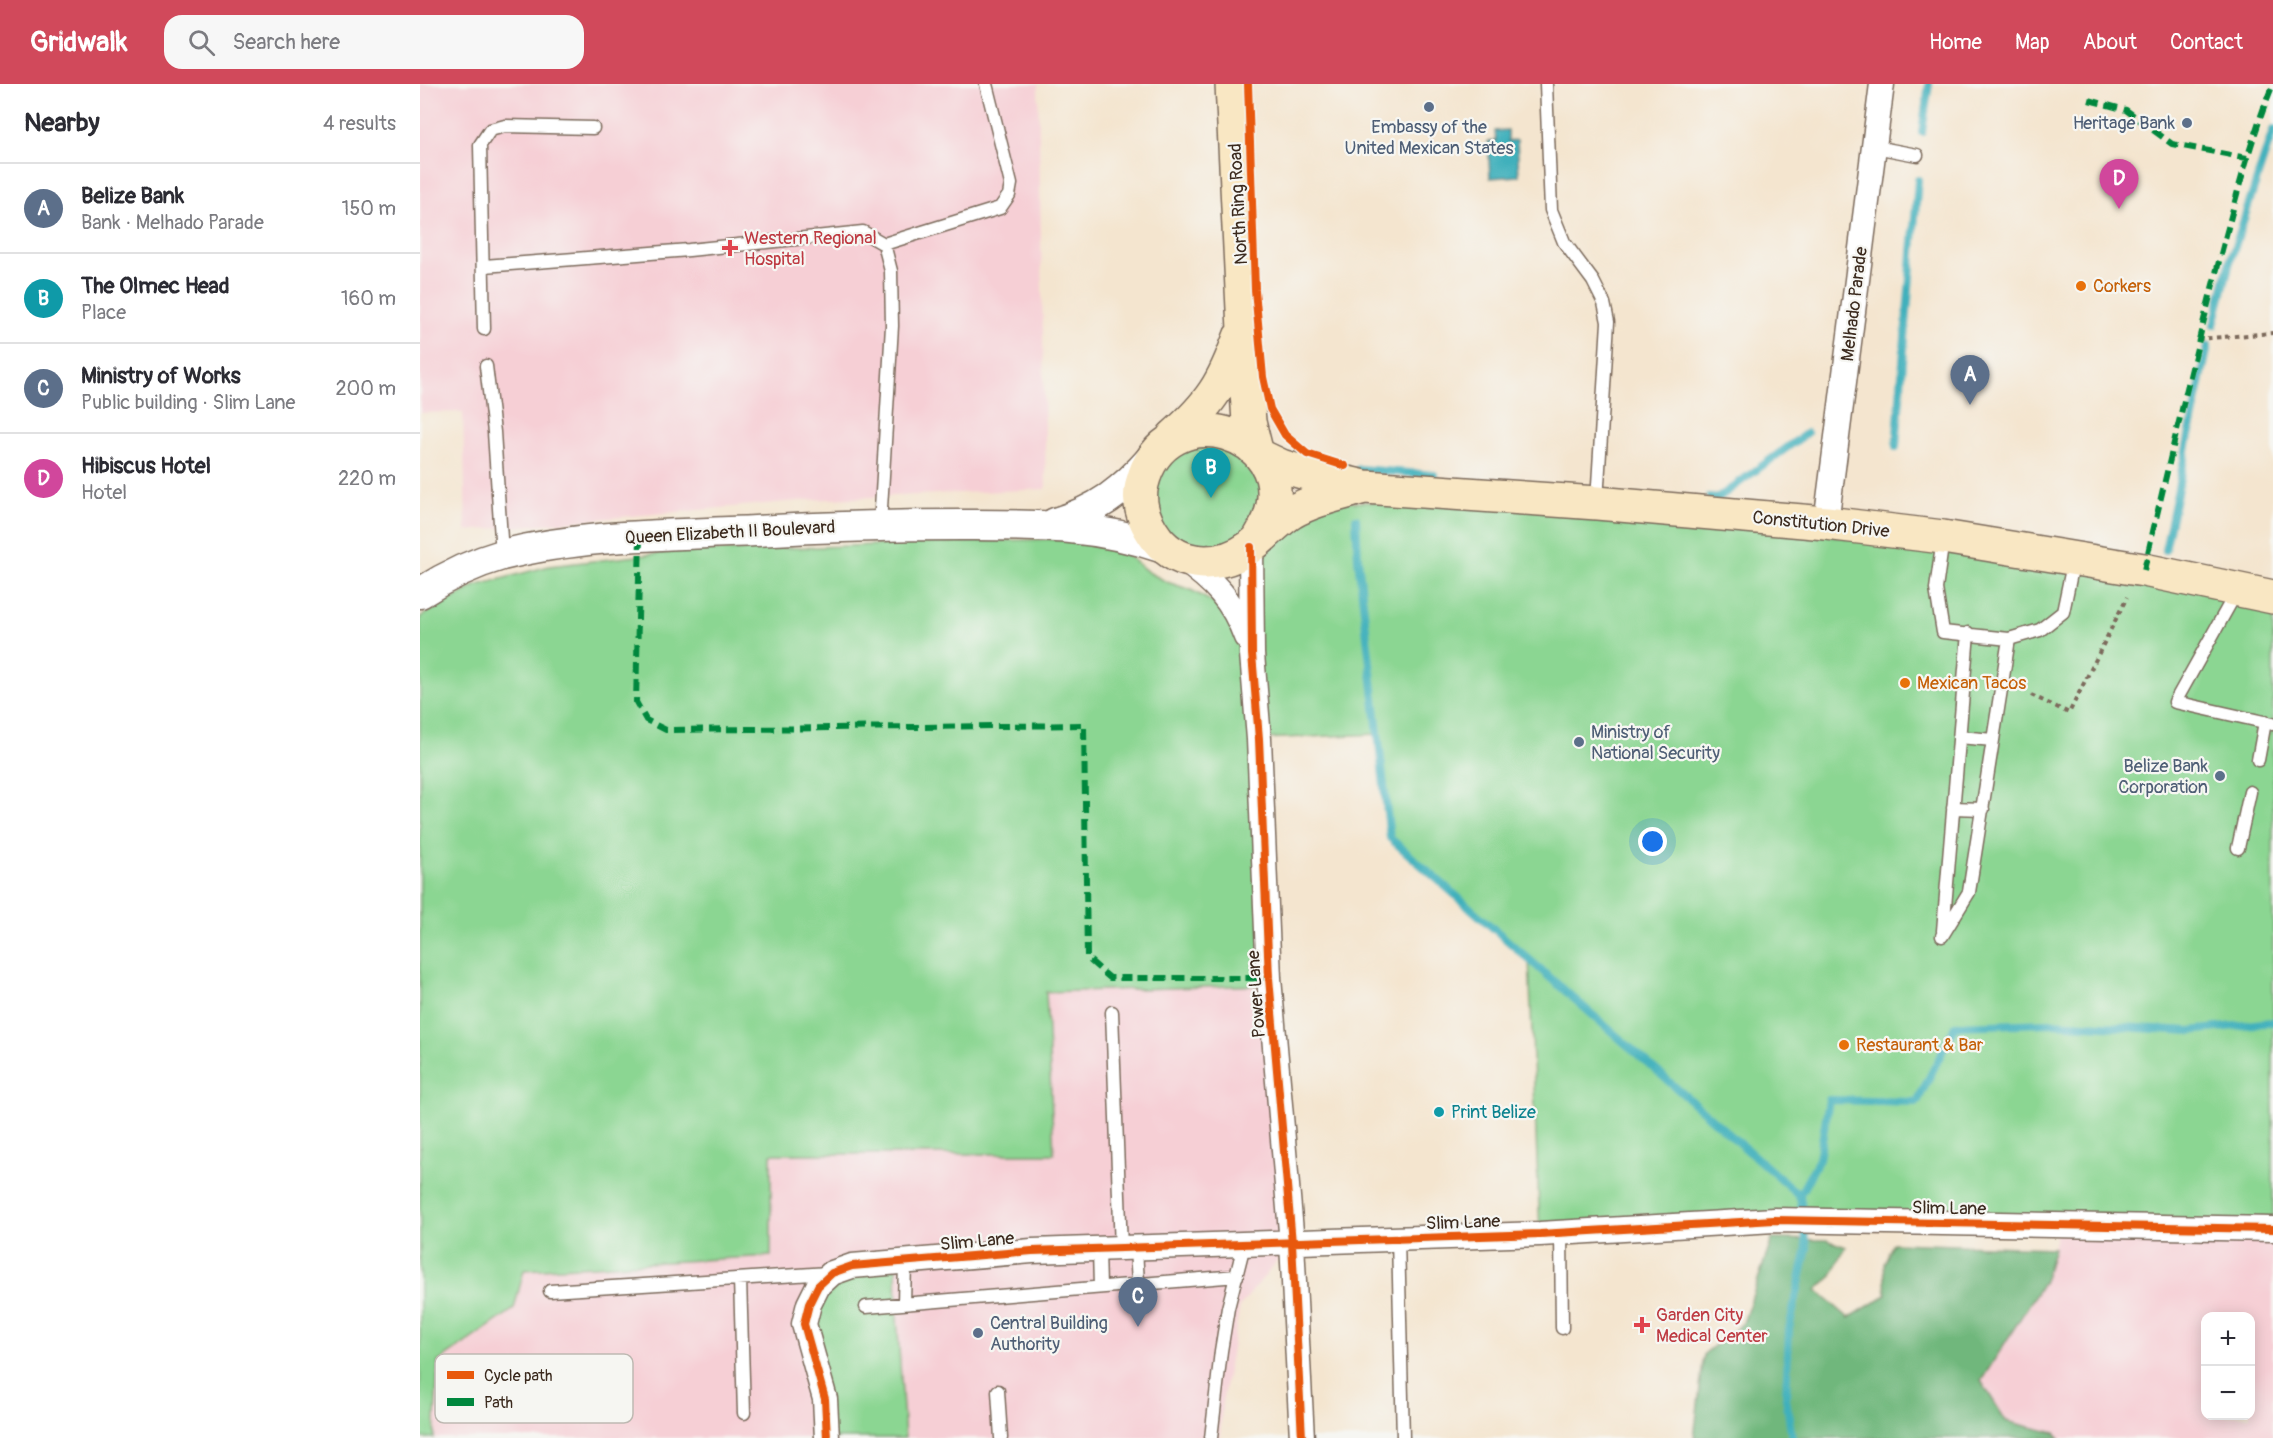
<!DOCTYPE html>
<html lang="en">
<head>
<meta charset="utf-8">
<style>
	:root { --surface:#fff; --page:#f7f7f7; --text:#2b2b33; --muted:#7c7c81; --line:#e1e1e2; --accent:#d1495b }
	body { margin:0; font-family:Pangolin,sans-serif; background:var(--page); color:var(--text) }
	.controls { position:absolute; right:18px; bottom:18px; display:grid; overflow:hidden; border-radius:12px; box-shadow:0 3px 15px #0003 }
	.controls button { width:54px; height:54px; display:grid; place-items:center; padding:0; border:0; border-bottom:2px solid var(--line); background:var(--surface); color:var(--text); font:30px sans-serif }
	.you { position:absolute; left:1233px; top:758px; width:21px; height:21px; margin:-15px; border:4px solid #fff; border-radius:50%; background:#1a73e8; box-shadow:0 0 0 9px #1a73e833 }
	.badge { display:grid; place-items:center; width:39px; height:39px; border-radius:50%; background:var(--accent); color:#fff; font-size:20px; font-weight:700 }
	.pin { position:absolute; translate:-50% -50px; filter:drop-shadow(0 2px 3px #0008) }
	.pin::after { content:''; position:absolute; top:32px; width:21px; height:18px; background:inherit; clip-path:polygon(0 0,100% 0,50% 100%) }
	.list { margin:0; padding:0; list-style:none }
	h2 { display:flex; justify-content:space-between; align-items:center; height:78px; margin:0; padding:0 24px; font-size:26px }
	h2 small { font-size:20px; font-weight:400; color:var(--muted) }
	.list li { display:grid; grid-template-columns:39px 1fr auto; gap:18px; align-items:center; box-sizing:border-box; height:90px; padding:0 24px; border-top:2px solid var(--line) }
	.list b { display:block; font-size:22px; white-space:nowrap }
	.list p { margin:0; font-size:20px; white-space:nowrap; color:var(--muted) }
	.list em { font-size:20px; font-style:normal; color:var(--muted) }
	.icon { flex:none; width:33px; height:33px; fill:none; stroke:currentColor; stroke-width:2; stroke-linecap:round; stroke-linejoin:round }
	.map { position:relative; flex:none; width:1853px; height:1354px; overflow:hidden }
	header { display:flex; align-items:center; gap:36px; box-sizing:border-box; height:84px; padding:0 30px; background:var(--accent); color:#fff }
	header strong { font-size:28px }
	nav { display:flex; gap:33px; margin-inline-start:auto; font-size:21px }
	.search { width:420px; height:54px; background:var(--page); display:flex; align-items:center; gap:15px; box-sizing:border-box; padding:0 21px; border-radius:18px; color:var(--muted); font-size:22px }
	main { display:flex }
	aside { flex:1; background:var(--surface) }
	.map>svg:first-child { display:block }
	.built { fill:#f6cfd5; fill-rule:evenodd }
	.green { fill:#8bd692; stroke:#638058; stroke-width:1.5 }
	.forest { fill:#70b77c; stroke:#56704d; stroke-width:1.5 }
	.water { fill:#40b0bc; stroke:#3e6d6d; stroke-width:1.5 }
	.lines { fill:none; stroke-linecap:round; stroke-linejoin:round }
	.stream { stroke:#40b0bc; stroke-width:8 }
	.service-casing { stroke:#7c6b5c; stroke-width:15 }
	.minor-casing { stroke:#7c6b5c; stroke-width:27 }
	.tertiary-casing { stroke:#7c6b5c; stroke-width:33 }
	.secondary-casing { stroke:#7c6b5c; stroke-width:36 }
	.path { stroke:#7c6b5c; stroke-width:4; stroke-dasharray:4.5 4.5; stroke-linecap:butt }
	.service { stroke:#fff; stroke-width:12 }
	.minor { stroke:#fff; stroke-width:24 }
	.tertiary { stroke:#fff; stroke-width:30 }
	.secondary { stroke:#f9e7c3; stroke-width:33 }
	.quiet { stroke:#00873e; stroke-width:6; stroke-dasharray:12 6; stroke-linecap:butt }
	.cycleway-casing { stroke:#f6f6f2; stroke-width:11 }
	.cycleway { stroke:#e8590c; stroke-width:8 }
	.service-dot { fill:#5c6f8a; stroke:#f6f6f2; stroke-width:2 }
	.health-dot { fill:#e0444e; stroke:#f6f6f2; stroke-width:2 }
	.food-dot { fill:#e8710a; stroke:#f6f6f2; stroke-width:2 }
	.culture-dot { fill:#0f9aa8; stroke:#f6f6f2; stroke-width:2 }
	.labels { text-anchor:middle; stroke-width:4.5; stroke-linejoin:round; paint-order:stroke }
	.service-label { font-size:18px; fill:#4e5e75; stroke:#f6f6f2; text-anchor:end }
	.street-label { font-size:18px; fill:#3b2a1e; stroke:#f6f6f2 }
	.health-label { font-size:18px; fill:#be3a42; stroke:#f6f6f2; text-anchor:start }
	.food-label { font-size:18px; fill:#c56008; stroke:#f6f6f2; text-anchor:start }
	.culture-label { font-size:18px; fill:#0d838f; stroke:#f6f6f2; text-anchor:start }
	.key { fill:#f6f6f2; stroke:#beb9b2; stroke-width:1.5 }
	.key-label { font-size:16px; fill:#3b2a1e }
</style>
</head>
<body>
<header>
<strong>Gridwalk</strong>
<div class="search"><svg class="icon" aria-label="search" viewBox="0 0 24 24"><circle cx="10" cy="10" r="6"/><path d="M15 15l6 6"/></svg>Search here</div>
<nav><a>Home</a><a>Map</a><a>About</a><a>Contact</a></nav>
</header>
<main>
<aside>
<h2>Nearby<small>4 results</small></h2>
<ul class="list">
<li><span class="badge" style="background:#5c6f8a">A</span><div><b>Belize Bank</b><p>Bank · Melhado Parade</p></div><em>150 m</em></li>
<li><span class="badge" style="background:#0f9aa8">B</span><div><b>The Olmec Head</b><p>Place</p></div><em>160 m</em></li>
<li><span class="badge" style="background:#5c6f8a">C</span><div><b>Ministry of Works</b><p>Public building · Slim Lane</p></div><em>200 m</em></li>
<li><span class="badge" style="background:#d1479c">D</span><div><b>Hibiscus Hotel</b><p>Hotel</p></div><em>220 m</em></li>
</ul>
</aside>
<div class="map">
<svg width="1853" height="1354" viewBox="0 0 1853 1354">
	<rect width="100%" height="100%" fill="#f6f6f2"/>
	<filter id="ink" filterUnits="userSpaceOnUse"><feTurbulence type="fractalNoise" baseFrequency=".0167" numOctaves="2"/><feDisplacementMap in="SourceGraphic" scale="12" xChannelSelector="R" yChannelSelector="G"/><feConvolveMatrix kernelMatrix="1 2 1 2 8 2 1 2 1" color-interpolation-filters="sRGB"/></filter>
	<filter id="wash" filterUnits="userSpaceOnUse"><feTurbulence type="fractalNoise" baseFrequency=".008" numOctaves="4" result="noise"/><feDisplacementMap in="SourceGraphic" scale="24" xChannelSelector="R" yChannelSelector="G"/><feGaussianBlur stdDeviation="1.35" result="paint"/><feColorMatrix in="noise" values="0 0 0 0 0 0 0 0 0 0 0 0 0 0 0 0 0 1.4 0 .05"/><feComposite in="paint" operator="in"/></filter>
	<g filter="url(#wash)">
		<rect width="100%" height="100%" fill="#f4e5cf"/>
		<path class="built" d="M 0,0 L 618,0 L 626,405 L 389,416 L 46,447 L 43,328 L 0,329 Z
			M 845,901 L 872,1159 L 820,1222 L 802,1319 L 800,1354 L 485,1354 L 477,1234 L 476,1179 L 391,1341 L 391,1354 L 14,1354 L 18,1278 L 94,1225 L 104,1186 L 351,1172 L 351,1070 L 633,1070 L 626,908 Z
			M 1639,1141 L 1853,1145 L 1853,1354 L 1640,1354 L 1635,1349 L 1586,1337 L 1561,1297 L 1624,1197 ZM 1786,1232 L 1830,1232 L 1830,1332 L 1786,1332 Z"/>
		<path class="green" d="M 804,347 L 854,412 L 893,418 L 1177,419 L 1853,513 L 1853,1145 L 1354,1136 L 1120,1150 L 1109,875 L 970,754 L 959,650 L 840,655 L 845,901 L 626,908 L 634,1070 L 351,1070 L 351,1172 L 104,1186 L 94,1225 L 18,1278 L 14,1354 L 0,1354 L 0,533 L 55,502 L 129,482 L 252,468 L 631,455 L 696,462 L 728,488 L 747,498 L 771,506 L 805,525 L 816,541 L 831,463 L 803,477 L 728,443 L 732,374 Z
			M 476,1179 L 477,1234 L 485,1354 L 391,1354 L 384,1240 L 398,1202 Z"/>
		<path class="forest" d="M 1352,1155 L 1407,1156 L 1426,1163 L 1411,1193 L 1396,1206 L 1429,1234 L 1466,1211 L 1464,1180 L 1473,1159 L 1634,1164 L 1624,1197 L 1561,1297 L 1586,1337 L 1635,1349 L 1640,1354 L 1274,1354 L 1284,1270 L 1323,1239 Z"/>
		<path class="water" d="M 1088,46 L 1088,57 L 1097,56 L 1099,92 L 1070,94 L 1068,58 L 1076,57 L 1075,47 Z"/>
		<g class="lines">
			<path class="stream" d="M 1502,48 L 1509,0
				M 1794,241 L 1809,181 L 1853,46
				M 1476,363 L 1498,96
				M 939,385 L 1014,391
				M 1290,413 L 1298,414 L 1387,349
				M 936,435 L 938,475 L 970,754 L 1380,1112 L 1387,1164 L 1369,1245 L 1366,1314 L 1372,1354
				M 1745,466 L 1788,262
				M 1379,1112 L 1399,1075 L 1409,1016 L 1497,1018 L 1535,942 L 1631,939 L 1770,947 L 1853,938"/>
		</g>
	</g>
	<g filter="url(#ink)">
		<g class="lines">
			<g class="service-casing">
				<path id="service" d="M 1126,0 L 1131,126 L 1144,158 L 1173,197 L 1184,219 L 1188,238 L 1177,417
					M 1455,63 L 1497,71
					M 464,160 L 580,124 L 589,111 L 591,100 L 566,0
					M 64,182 L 269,166 L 443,148 L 464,160 L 471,187 L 472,242 L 460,441
					M 64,245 L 60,61 L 70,46 L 85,42 L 173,44
					M 66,282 L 74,348 L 82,470
					M 1523,455 L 1516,505 L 1523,548 L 1589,555 L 1620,546 L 1643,528 L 1654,475
					M 1817,507 L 1755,618 L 1853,640
					M 1539,653 L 1573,656
					M 1838,676 L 1845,638
					M 1533,724 L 1563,725
					M 1818,764 L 1830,708
					M 1523,847 L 1548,549
					M 1522,852 L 1549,808 L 1589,555
					M 692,928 L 701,1165
					M 1141,1148 L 1142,1244
					M 978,1155 L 983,1354
					M 716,1164 L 718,1200
					M 679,1165 L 680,1203
					M 320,1195 L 324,1329
					M 130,1207 L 408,1189
					M 484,1220 L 485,1178
					M 446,1223 L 817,1192
					M 578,1307 L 581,1354
					M 791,1354 L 801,1267 L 808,1224 L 824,1161"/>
			</g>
			<g class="minor-casing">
				<path id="minor" d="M 1406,439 L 1462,0
					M 831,463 L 832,570 L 839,655 L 849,894 L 872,1159 L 882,1354
					M 762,475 C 794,497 813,517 826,553
					M 407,1354 L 405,1315 L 384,1240 L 389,1220 L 398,1202 L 412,1189 L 432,1182 L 612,1167 L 1120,1150 L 1354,1136 L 1853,1145"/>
			</g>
			<g class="tertiary-casing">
				<path id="tertiary" d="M 635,439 C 678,426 703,407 732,374
					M 0,509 C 25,493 54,479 82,471 C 164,450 251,451 335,447 C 404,443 473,441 543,441 C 617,441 673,440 744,464"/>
			</g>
			<g class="secondary-casing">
				<path id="secondary" d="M 812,0 L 827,307 L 829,338 L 836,366
					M 753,353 C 791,319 803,300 820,253
					M 842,373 L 861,382 L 889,390 L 945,403 L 1177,419 L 1406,439 L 1523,453 L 1724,486 L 1853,513
					M 840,453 C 843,447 848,440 850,433 C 879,347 745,307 722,400 C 717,420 725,439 737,455 C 760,484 801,484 830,463 C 845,452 856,438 872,428 C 893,416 917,411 941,404"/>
			</g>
			<path class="path" d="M 1778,255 L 1853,249
				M 1611,611 L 1649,629 L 1707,513"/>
			<use href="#service" class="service"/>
			<use href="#minor" class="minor"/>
			<use href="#tertiary" class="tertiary"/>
			<use href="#secondary" class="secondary"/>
			<path class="quiet" d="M 1669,16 L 1706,26 L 1752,60 L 1827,74
				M 220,452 L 216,618 L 226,636 L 246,646 L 664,641 L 667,874 L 690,894 L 849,894
				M 1724,486 C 1749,379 1774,272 1802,166 C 1817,110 1831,54 1853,0"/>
			<g class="cycleway-casing">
				<path id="cycleway" d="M 828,0 L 835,206 L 843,293 L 850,325 L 865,351 L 887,370 L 925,382
					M 831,463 L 832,570 L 839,655 L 849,894 L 872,1159 L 882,1354
					M 407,1354 L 405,1315 L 384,1240 L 389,1220 L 398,1202 L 412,1189 L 432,1182 L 612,1167 L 1120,1150 L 1354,1136 L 1853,1145"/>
			</g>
			<use href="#cycleway" class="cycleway"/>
		</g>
	</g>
	<g class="service-dot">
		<circle cx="1009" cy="23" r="6"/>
		<circle cx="1767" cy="39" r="6"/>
		<circle cx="1159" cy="658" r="6"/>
		<circle cx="1800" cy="692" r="6"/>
		<circle cx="558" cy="1249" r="6"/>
	</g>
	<g class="health-dot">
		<path d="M307 155h6v6h6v6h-6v6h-6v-6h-6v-6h6z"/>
		<path d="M1219 1232h6v6h6v6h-6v6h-6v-6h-6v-6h6z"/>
	</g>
	<g class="food-dot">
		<circle cx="1661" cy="202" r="6"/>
		<circle cx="1485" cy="599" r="6"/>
		<circle cx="1424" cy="961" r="6"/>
	</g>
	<circle class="culture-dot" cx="1019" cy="1028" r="6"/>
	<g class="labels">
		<g class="service-label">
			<text x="1755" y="45">Heritage Bank</text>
			<text x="1009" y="49" text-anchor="middle">Embassy of the<tspan x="1009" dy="21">United Mexican States</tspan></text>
			<text x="1171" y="654" text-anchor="start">Ministry of<tspan x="1171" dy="21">National Security</tspan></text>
			<text x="1788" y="688">Belize Bank<tspan x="1788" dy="21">Corporation</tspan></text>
			<text x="570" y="1245" text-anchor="start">Central Building<tspan x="570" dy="21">Authority</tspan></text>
		</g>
		<g class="street-label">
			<text transform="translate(818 120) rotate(-93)" y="6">North Ring Road</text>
			<text transform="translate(1434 220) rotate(-83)" y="6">Melhado Parade</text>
			<text transform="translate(1401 440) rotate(6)" y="6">Constitution Drive</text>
			<text transform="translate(310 448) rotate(-3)" y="6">Queen Elizabeth II Boulevard</text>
			<text transform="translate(836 910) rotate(-94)" y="6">Power Lane</text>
			<text transform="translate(1529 1124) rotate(1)" y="6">Slim Lane</text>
			<text transform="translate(1043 1138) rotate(-2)" y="6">Slim Lane</text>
			<text transform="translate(557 1157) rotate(-5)" y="6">Slim Lane</text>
		</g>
		<g class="health-label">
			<text x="324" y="160">Western Regional<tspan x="324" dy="21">Hospital</tspan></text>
			<text x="1236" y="1237">Garden City<tspan x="1236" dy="21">Medical Center</tspan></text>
		</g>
		<g class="food-label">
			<text x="1673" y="208">Corkers</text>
			<text x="1497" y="605">Mexican Tacos</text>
			<text x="1436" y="967">Restaurant &amp; Bar</text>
		</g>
		<g class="culture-label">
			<text x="1031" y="1034">Print Belize</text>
		</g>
	</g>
	<rect x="15" y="1270" width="198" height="69" rx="9" class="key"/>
	<rect x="27" y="1287" width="27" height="8" fill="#e8590c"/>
	<rect x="27" y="1314" width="27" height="8" fill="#00873e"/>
	<g class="key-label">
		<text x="64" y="1297">Cycle path</text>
		<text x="64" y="1324">Path</text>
	</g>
</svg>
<div class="controls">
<button>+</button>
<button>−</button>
</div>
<div class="you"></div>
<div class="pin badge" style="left:1550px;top:321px;background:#5c6f8a">A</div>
<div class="pin badge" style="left:791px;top:414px;background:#0f9aa8">B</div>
<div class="pin badge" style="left:718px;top:1243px;background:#5c6f8a">C</div>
<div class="pin badge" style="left:1699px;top:125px;background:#d1479c">D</div>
</div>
</main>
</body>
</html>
